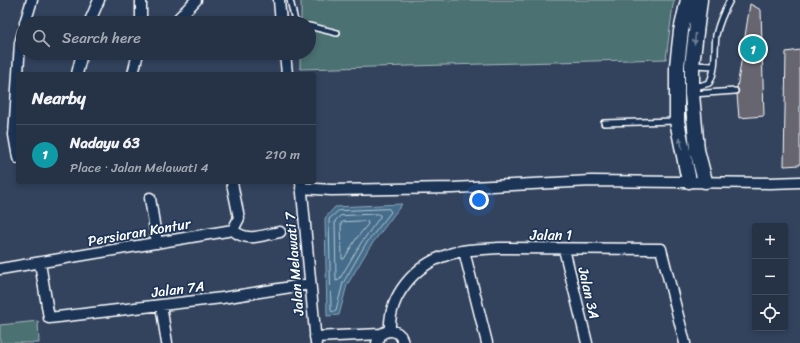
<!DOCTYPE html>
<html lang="en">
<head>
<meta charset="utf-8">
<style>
	:root { --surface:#263246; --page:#2e3a4d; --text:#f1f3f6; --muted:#a4aab3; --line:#424d5f; --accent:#ff9aa2 }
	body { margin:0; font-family:Sriracha,sans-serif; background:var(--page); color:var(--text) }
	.controls { position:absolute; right:12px; bottom:12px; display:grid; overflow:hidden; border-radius:4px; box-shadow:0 2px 6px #0003 }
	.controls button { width:36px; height:36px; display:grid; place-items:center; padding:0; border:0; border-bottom:1px solid var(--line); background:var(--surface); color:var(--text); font:20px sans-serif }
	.you { position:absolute; left:479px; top:200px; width:14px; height:14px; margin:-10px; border:3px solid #fff; border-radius:50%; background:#1a73e8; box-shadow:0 0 0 6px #1a73e833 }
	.badge { display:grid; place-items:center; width:26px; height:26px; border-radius:50%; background:var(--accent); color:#fff; font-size:13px; font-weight:700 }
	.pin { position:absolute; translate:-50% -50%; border:2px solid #fff; box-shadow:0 1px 4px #0006 }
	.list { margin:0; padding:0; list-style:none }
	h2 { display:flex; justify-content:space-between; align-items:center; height:52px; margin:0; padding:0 16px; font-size:17px }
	h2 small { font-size:13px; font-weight:400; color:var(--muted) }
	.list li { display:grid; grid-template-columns:26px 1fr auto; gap:12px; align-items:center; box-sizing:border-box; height:60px; padding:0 16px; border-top:1px solid var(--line) }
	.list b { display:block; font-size:15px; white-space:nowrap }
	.list p { margin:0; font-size:13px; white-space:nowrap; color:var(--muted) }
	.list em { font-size:13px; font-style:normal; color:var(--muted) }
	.icon { flex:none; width:22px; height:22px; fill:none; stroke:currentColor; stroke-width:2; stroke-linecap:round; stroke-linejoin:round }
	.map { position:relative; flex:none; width:800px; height:343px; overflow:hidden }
	.search { position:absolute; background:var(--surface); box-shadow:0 2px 6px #0003; left:16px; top:16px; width:300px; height:44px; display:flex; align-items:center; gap:10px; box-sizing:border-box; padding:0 14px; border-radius:22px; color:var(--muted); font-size:15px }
	.panel { position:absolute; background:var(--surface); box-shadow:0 2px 6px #0003; left:16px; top:72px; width:300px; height:112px; border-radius:4px }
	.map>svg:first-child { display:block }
	.green { fill:#4c7173; stroke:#a6b8b9 }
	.water { fill:#446d8b; stroke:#8fa7b9 }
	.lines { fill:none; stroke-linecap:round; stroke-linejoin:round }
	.shore { stroke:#b4c5d1; stroke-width:1 }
	.building { fill:#666570; stroke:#fff }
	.lane-casing { stroke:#fff; stroke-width:8 }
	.street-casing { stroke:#fff; stroke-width:13 }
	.secondary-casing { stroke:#fff; stroke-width:17 }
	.lane { stroke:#1d3557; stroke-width:5 }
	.street { stroke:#1d3557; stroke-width:10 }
	.secondary { stroke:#1d3557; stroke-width:14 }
	.oneway { fill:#6c7c92 }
	.labels { text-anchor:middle; stroke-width:3.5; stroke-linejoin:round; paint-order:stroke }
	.street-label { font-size:14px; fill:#fff; stroke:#1d3557 }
</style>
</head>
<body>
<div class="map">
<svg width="800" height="343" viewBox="0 0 800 343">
	<rect width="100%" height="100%" fill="#33435e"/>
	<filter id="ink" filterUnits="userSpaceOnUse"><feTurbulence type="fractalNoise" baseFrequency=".025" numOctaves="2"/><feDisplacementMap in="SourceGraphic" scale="8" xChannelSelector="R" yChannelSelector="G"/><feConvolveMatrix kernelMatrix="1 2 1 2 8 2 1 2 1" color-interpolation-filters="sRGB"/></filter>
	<g filter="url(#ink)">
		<path class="green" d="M 301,0 L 675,0 L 673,5 L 666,59 L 300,69 L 300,53 L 309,53 L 309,23 L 301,23 Z
			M 38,321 L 39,343 L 0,343 L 0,325 Z"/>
		<path class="water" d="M 402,204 L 369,248 L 347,285 L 339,315 L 327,316 L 325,218 L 335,207 Z"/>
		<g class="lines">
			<path class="shore" d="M 389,209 L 391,212 L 365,245 L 343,283 L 336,310 L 332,312 L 331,310 L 329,219 L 338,211 Z
				M 378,214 L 380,215 L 380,217 L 361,243 L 339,280 L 336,281 L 335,221 L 340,216 Z
				M 367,221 L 368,224 L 356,239 L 344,259 L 342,259 L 341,223 L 343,222 Z"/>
		</g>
		<path class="building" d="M 750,4 L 761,10 L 764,116 L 739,118 L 737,94 L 739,91 L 737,88 Z
			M 800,50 L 800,165 L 784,166 L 786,52 Z"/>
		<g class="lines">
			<g class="lane-casing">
				<path id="lane" d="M 290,0 L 295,21 L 299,23
					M 309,26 L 337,33
					M 693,65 L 714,66
					M 693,88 L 709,83 C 717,70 714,50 716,35 C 719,22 724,11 730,0
					M 693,94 L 735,91
					M 604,123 L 676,121"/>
			</g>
			<g class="street-casing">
				<path id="street" d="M 279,0 L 281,23
					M 25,23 L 32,0
					M 89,23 L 99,0
					M 141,23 L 141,0
					M 174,23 L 196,0
					M 285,53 L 287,74
					M 77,74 L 82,53
					M 133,74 L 138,53
					M 18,158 L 14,135 L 20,43 L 23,32
					M 301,182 L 316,343
					M 232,183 L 239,218 L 233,230
					M 301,188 L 331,190 L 453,188 L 591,181 L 770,183 L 800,182
					M 150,198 L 157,243
					M 233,230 C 247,243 263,235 280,232
					M 564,249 L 587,343
					M 464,251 L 487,343
					M 40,263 L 49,318 L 222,298 L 310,284
					M 0,269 L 233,230
					M 161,305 L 167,343
					M 390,331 C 388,296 415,265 447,255 C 463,249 482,249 499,248 L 661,249 L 685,343
					M 315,337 L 381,334
					M 377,343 L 381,334 C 391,328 401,331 403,343"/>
			</g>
			<g class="secondary-casing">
				<path id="secondary" d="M 688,0 L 681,31 L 677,66 L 677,121 L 689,181
					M 700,0 L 692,65 L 692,94 L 697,150 L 705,181"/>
			</g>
			<use href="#lane" class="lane"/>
			<use href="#street" class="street"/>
			<use href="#secondary" class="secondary"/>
		</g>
		<defs><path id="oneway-solid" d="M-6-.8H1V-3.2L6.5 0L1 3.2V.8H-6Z"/></defs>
		<g class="oneway">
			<use href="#oneway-solid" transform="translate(695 39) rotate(96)"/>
			<use href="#oneway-solid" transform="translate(681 143) rotate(-102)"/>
		</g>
	</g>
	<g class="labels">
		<g class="street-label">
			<text transform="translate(139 232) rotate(-10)" y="5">Persiaran Kontur</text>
			<text x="551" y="240">Jalan 1</text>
			<text transform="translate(294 264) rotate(-95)" y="5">Jalan Melawati 7</text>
			<text transform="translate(178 289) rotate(-7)" y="5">Jalan 7A</text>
			<text transform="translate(589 293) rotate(77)" y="5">Jalan 3A</text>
		</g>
	</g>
</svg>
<div class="controls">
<button>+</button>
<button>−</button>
<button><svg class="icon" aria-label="locate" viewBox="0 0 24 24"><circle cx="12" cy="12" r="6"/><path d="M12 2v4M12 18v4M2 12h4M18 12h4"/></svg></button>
</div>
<div class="you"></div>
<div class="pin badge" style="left:753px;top:49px;background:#0f9aa8">1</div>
<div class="search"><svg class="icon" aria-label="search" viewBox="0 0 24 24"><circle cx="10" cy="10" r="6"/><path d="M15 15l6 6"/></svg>Search here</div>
<section class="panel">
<h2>Nearby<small></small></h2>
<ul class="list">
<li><span class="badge" style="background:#0f9aa8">1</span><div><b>Nadayu 63</b><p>Place · Jalan Melawati 4</p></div><em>210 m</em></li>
</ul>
</section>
</div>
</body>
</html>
